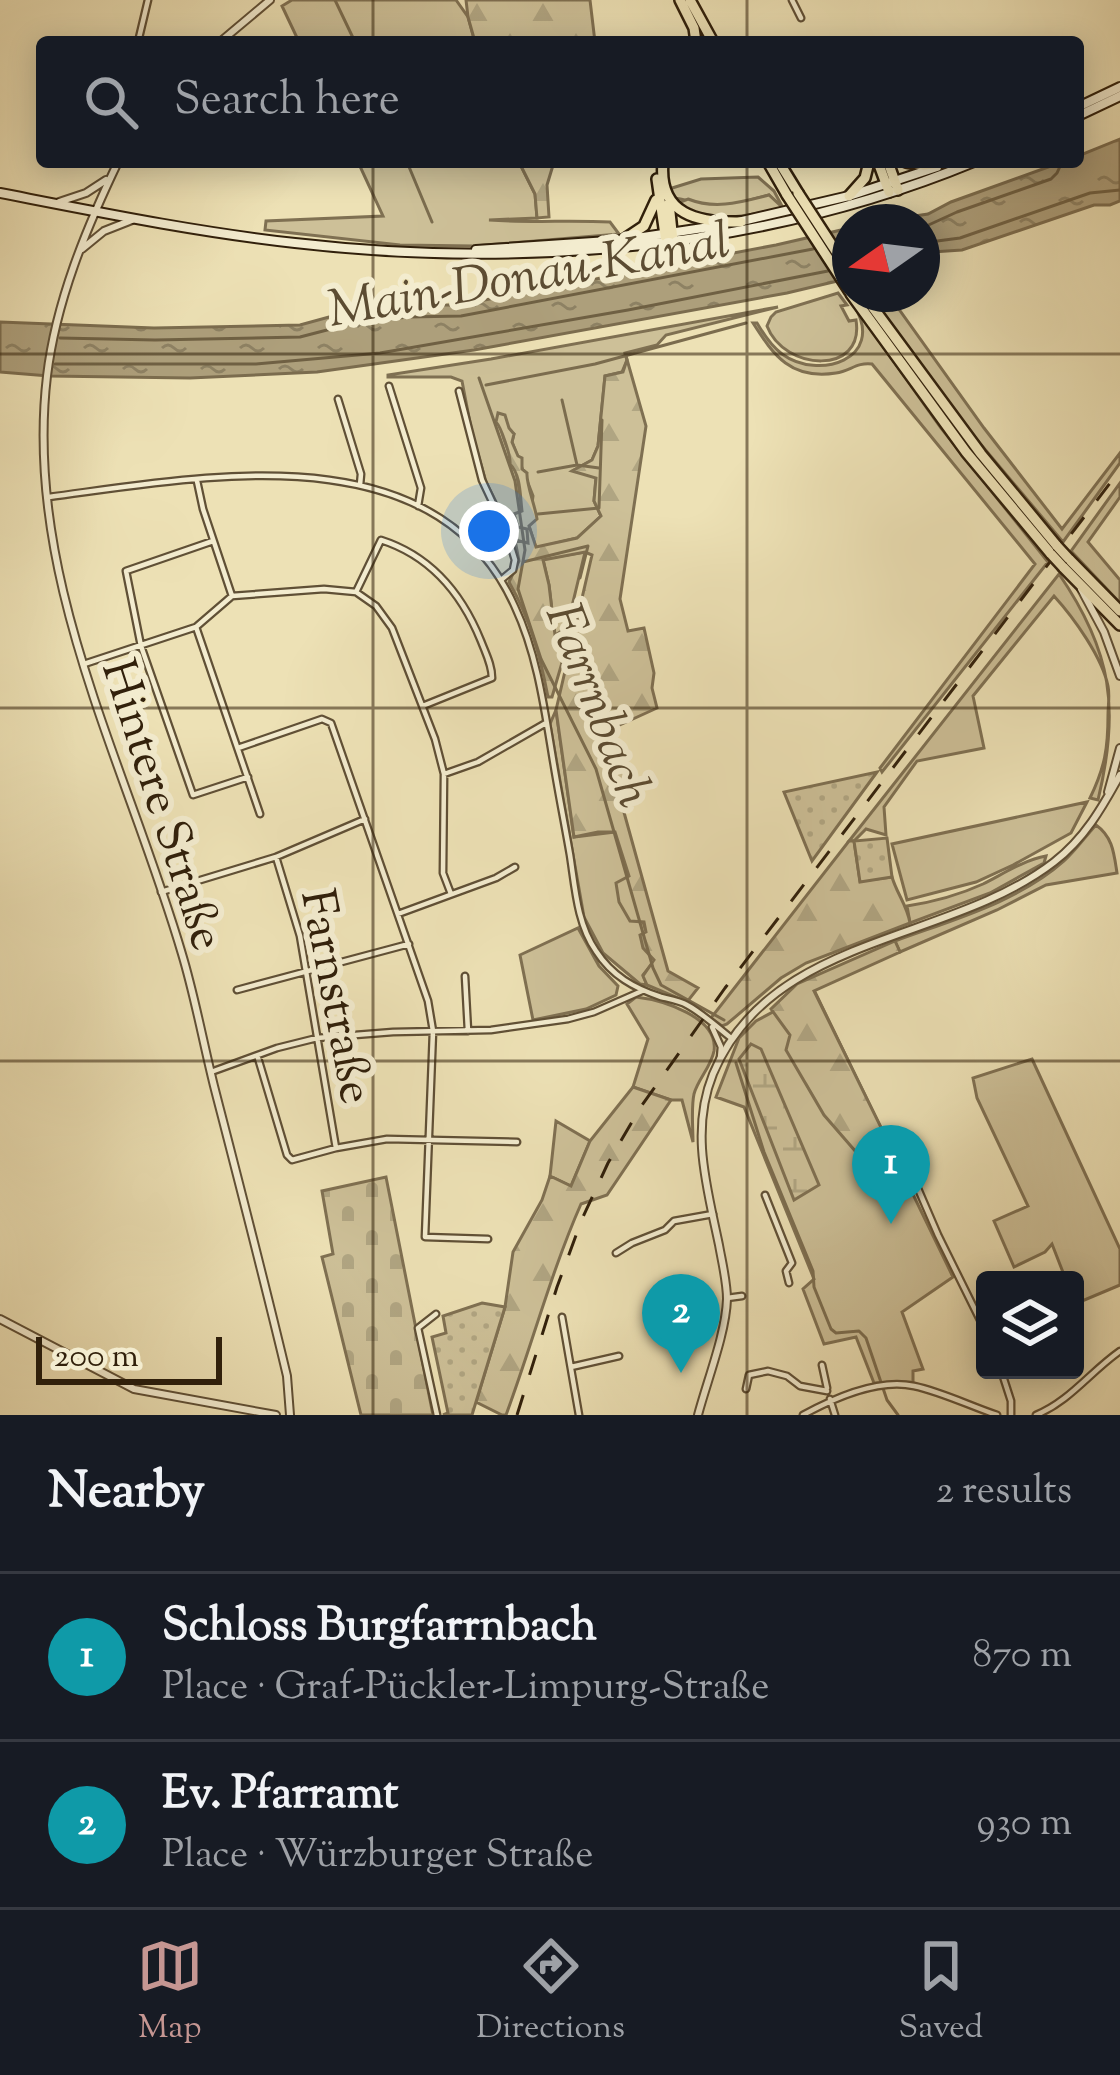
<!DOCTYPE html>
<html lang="en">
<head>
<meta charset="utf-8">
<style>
	:root { --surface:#171b24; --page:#20242c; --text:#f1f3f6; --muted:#9ea1a6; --line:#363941; --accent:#c59692 }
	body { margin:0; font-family:"Sorts Mill Goudy",serif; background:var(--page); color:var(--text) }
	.controls { position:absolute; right:36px; bottom:36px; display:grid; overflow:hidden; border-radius:12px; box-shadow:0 6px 30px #0003 }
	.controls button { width:108px; height:108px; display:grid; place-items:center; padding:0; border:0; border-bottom:3px solid var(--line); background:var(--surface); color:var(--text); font:60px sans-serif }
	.compass { position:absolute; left:832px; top:204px; width:108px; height:108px; border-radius:50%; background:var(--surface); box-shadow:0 6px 30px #0003; rotate:256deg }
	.scale { position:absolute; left:36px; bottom:30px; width:186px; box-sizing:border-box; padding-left:12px; border:6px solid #31200b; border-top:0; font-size:33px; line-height:42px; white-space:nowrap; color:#31200b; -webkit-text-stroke:9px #f3eccf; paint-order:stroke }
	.you { position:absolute; left:489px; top:531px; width:42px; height:42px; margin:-30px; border:9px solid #fff; border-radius:50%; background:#1a73e8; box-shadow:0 0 0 18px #1a73e833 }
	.badge { display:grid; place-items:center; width:78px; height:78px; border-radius:50%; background:var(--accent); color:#fff; font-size:39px; font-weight:700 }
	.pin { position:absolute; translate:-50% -99px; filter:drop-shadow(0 3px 6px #0008) }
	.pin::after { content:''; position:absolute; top:63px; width:42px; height:36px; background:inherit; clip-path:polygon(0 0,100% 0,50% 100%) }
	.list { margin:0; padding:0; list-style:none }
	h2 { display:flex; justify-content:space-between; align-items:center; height:156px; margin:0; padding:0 48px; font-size:51px }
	h2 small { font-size:39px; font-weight:400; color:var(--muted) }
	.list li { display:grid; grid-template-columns:78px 1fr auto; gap:36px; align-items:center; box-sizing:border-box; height:168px; padding:0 48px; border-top:3px solid var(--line) }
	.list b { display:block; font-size:45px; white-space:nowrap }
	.list p { margin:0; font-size:39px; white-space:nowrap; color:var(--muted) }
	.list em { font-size:39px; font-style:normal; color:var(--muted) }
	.icon { flex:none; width:66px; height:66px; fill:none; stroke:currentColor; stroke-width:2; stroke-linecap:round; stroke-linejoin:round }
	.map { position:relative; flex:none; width:1120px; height:1415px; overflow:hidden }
	.search { position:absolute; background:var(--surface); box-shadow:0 6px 30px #0003; left:36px; right:36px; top:36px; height:132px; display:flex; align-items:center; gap:30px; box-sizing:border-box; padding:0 42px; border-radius:12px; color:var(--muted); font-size:45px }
	.sheet { height:492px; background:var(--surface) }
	nav { display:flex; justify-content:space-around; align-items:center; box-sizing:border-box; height:168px; border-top:3px solid var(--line); background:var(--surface); font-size:33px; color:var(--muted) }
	nav a { display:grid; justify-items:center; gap:6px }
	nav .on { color:var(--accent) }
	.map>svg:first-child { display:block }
	.green { fill:#cdc098; stroke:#7f7052; stroke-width:3 }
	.forest { fill:url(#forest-firs); stroke:#7f7052; stroke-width:3 }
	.wetland { fill:url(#wetland-marsh); stroke:#7f7052; stroke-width:3 }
	.cemetery { fill:url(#cemetery-stones); stroke:#7f7052; stroke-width:3 }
	.garden { fill:url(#garden-dots); stroke:#7f7052; stroke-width:3 }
	.water { fill:url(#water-ripples); stroke:#7b6c4e; stroke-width:3 }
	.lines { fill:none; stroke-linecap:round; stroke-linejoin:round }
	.shore { stroke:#6f6043; stroke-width:3 }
	.stream { stroke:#7b6c4e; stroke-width:3 }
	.minor-casing { stroke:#605036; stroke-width:9 }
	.tertiary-casing { stroke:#605036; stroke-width:10 }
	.secondary-casing { stroke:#31200b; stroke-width:12 }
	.primary-casing { stroke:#31200b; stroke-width:14 }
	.minor { stroke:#f3eccf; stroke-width:4.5 }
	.tertiary { stroke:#f3eccf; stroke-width:6 }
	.secondary { stroke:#f3eccf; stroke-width:8 }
	.primary { stroke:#ede1b5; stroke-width:9 }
	.rail { stroke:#31200b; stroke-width:3; stroke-dasharray:21 21; stroke-linecap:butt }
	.primary-bridge-casing { stroke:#31200b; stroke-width:14; stroke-linecap:butt }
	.primary-bridge { stroke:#ede1b5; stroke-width:9 }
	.grid { fill:none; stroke:#31200b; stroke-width:3; stroke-opacity:0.55 }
	.labels { text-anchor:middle; stroke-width:12; stroke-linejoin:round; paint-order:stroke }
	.street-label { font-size:48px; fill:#31200b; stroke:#f3eccf }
	.water-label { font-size:51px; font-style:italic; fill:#5c4c32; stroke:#f3eccf }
</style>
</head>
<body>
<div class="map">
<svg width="1120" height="1415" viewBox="0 0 1120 1415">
	<defs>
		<pattern id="forest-firs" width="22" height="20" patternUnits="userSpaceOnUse" patternTransform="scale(3)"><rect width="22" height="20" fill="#cdc098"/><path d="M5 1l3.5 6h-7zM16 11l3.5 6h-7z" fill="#b0a582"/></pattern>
		<pattern id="wetland-marsh" width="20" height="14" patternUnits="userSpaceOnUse" patternTransform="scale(3)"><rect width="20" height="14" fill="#cdc098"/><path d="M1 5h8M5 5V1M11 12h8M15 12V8" fill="none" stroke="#b0a582"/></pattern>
		<pattern id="cemetery-stones" width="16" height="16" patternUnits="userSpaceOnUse" patternTransform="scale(3)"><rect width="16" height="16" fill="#cdc098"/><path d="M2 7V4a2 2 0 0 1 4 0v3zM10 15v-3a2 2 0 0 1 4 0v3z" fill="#b0a582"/></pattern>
		<pattern id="garden-dots" width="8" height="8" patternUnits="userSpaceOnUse" patternTransform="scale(3)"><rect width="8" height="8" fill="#cdc098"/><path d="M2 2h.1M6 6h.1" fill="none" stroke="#b0a582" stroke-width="1.8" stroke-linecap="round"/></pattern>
		<pattern id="water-ripples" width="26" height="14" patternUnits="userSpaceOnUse" patternTransform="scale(3)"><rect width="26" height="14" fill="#ad9f7b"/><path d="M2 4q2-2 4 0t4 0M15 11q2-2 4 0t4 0" fill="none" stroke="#8d8163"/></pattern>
	</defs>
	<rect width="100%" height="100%" fill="#ede1b5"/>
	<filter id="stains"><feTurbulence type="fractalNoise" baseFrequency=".00167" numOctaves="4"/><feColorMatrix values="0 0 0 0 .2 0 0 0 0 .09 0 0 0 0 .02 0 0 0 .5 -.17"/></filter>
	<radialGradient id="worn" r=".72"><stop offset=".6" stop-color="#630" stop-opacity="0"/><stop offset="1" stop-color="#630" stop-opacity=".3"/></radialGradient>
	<path class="green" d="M 292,0 L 456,0 L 468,17 L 475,42 L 299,42 L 282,6 Z
		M 358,162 L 519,162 L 535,194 L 537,218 L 489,220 C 529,223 569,220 610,222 L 619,234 L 474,246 L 400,245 L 265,230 L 266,221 L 383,216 Z
		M 758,177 L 774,191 L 783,208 L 769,195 C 749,200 725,209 705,205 C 694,203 685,199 674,198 L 669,189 L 701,179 Z
		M 838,293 L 847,305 L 841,306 L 849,321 L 856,320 C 865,376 784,371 767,326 L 771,317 L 776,312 Z
		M 869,294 L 888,294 L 984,428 L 1062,529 L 1120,453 L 1120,463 L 1063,542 L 962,422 Z
		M 778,307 L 666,335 L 657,345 L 625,353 L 627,360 L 622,372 L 605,376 L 598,446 L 592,460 L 574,470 L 596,477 L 594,501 L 601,516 L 577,538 L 536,548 L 529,526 L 533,496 L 512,442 L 514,434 L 501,427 C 503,443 511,453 515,468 C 519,482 520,497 522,512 L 515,514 L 527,529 L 529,545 L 515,540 L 486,482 L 472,433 L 462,381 L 451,377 L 388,377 L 388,375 L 491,359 Z
		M 855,307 L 941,428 L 1048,562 L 882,772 L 880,768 L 1035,564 L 872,364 C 857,362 850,371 836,373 C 791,380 774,356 753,323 L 757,323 C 764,335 771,346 782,354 C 819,381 885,359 855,307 Z
		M 1120,483 L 1120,497 L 1088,542 L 1120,580 L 1120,603 L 1071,551 Z
		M 585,552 L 567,627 L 555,636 L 549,585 L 543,559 Z
		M 1059,574 C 1112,651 1120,709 1098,800 L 1090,798 C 1105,767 1108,748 1108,715 C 1108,706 1110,695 1108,686 C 1102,657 1074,618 1054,596 L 973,696 L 984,748 L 917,761 L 884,807 L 886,835 L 866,829 L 854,841 L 849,841 Z
		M 556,710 L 574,837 L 615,832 L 655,960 L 643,975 L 647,985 L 640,984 L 603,953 L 584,917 L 550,724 Z
		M 1087,802 L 1071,833 L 1013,865 L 976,882 L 907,900 L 892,844 Z
		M 1096,825 C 1113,837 1114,854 1117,873 L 1046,885 L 997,910 L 900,952 L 895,941 C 952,920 1018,902 1064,861 C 1076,850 1085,837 1096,825 Z
		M 1046,856 L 1044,863 L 990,893 L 910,923 L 907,906 C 933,902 959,895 983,884 C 1003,874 1024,860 1046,856 Z
		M 578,928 L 599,966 L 618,986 L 616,995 L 586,1009 L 533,1020 L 520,955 Z
		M 814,990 L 953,1277 L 902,1312 L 923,1369 L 913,1371 L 913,1382 L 874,1383 L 856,1337 L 824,1344 L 803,1289 L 814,1279 L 744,1107 L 716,1097 L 739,1038 L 756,1021 Z
		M 636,997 C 662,1000 719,1017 714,1051 C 711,1067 698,1079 694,1094 C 691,1108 693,1127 693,1142 L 682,1100 L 671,1100 L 633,1087 L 648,1039 L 627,1004 Z
		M 1032,1059 L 1120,1249 L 1120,1285 L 1075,1304 L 1075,1280 L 1066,1280 L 1052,1244 L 1045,1252 L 1014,1267 L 994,1221 L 1028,1206 L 977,1098 L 973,1078 Z
		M 556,1121 L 590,1141 L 571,1186 L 550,1176 Z"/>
	<path class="forest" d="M 466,0 L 590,0 L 595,42 L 475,42 L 468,17 Z
		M 519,162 L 554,162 L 547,185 L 549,217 L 537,218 L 535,194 Z
		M 769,195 L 783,208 C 748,215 709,227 678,203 L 688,199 C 716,210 741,202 769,195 Z
		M 625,353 L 626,356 L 646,426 L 620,599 L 628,631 L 644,628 L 654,673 L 652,688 L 657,708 L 611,729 L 627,776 L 620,798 L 668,971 L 698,988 L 687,1002 L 647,985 L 643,976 L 654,960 L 643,948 L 640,935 L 646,932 L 644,922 L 630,921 L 619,902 L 616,883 L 629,876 L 615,832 L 598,832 L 574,837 L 556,710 L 592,555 L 585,552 L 543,560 L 549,585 L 555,635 L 573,625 L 552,697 L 548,697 C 540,655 530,619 509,582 L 519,561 L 515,540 L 528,543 L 527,529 L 518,527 L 514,514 L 522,511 C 520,496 521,475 510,464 C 511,456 501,427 496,422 L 498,413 L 505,415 L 509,428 L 514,434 L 512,442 L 518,456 L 522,458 L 522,469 L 527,473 C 526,484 535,505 537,519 L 529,526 L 536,547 L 577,538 L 601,516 L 594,501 L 596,478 L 572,471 L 592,460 L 598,446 L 605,376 L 623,372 L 627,360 Z
		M 849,841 L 854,841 L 860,881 L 892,877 C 897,894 907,905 910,923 L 806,963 L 781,978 L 727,1024 L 722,1026 L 711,1018 Z
		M 895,941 L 900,952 L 814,991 L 898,1162 L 876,1175 L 824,1115 L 786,1050 L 790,1035 L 771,1009 L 797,984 Z
		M 633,1087 L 671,1100 L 607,1195 L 581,1204 C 551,1272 532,1345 506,1415 L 502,1415 L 476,1402 L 505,1307 L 513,1252 L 542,1200 L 550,1176 L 571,1186 L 590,1141 Z"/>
	<path class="wetland" d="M 751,1044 L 761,1049 L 819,1185 L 794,1200 L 739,1059 Z"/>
	<path class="cemetery" d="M 386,1177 L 433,1415 L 361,1415 L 322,1257 L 333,1254 L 322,1191 Z"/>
	<path class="garden" d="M 877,772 L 812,861 L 784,792 Z
		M 887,838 L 892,877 L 860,882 L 854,841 Z
		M 482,1303 L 505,1307 L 472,1415 L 443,1415 L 448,1413 L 432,1337 L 446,1333 L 443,1316 Z"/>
	<path class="water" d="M 1120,139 L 1120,201 L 1110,205 L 1094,205 L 962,250 L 932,252 L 922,256 L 922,222 L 875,222 L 928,214 L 951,202 L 1062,162 L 1078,162 L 1078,156 Z
		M 850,228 L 850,278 L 787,293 L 474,350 L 317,372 L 190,378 L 49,376 L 0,372 L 0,322 L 154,328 L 300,325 L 351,311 L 406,305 L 458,305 L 776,245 Z"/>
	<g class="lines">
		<path class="shore" d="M 922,228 L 957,212 L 1051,179 L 1057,173 L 1062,162
			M 922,243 L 960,238 L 1090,193 L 1120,190
			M 60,338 L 155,340 L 300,337 L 354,323 L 408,317 L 461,316 L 813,249
			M 55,364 L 256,364 L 380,353 L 628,310 L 828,271"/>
		<path class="stream" d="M 335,0 L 355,42
			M 407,162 L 432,222
			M 479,378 L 515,481 L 525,550 L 518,589 L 541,659 L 596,769 L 653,968 L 661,985 L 724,1020
			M 486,385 L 595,364 L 746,323
			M 562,400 L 577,465
			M 538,472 L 577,465 L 599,468
			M 538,514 L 599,508 L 602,420
			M 523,562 L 588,546 L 580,578
			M 736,1063 L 764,1152 L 813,1271 L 814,1287 L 831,1329 L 836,1333 L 859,1331 L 866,1338 L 887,1400 L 898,1415"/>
		<g class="minor-casing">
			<path id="minor" d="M 792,0 L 801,18
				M 138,42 L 148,0
				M 389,386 L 421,488 L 418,506
				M 459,391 L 482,480 L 506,531 L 515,560 L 513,570 L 501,580
				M 338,399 L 361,474 L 360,485
				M 197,481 L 203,509 L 232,596
				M 49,497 C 202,477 436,429 515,607 C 538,656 545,713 554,766 C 559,796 565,826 570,855 C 575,887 577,924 596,951 C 612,976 634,988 661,997 C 669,999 680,1001 687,1005 C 702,1013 717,1027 731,1038
				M 213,541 L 126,571 L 141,646 L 193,795 L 248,777
				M 356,592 L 381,540 C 431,556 462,594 481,641 C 486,654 492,665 492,678 L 425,705
				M 196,627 L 260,814
				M 84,664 L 196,627 L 232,596 L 324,589 L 356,592 L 376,606 L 392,628 L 435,739 L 444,774 L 443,873 L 451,894
				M 238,748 L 322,719 L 331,723 L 428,1001 L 433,1031 L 425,1237 L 488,1239
				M 444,774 L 478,762 L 546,723
				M 276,857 L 300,936 L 336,1148
				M 161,892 L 276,857 L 365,819
				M 398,914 L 496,878 L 515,867
				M 465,976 L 468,1031
				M 237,990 L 409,944
				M 712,1027 L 721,1047 L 720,1058
				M 258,1058 L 287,1155 L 292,1160 L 336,1148 L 387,1139 L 517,1142
				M 211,1072 L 277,1048 L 317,1038 L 393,1032 L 491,1030 L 568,1019 L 594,1012 L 642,991
				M 897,1140 L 938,1235 L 985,1330
				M 765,1195 L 792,1263 L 786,1271 L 789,1283
				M 616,1253 L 632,1243 L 665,1230 L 674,1221 L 713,1214
				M 727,1298 L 742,1296
				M 436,1314 L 418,1328 L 437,1415
				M 562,1317 L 579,1415
				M 822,1365 L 827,1388
				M 571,1367 L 619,1356
				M 1001,1370 L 1011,1401 L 1011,1415
				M 746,1389 L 749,1375 L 768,1371 L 787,1376 L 800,1386 L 827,1391
				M 830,1399 L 835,1415
				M 803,1415 C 834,1398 878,1378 914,1386 C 942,1392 970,1406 997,1415
				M 1036,1415 C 1070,1401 1090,1372 1120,1351"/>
		</g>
		<g class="tertiary-casing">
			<path id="tertiary" d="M 220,42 L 270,0
				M 118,162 C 86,229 56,301 47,376 C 23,577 127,766 182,954 C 195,997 203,1042 214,1086 C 239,1183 264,1279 287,1376 L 290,1415
				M 59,202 L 86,193 L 106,180
				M 82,249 L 104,231 L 132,220
				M 1081,589 L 1104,632 L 1120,676
				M 1108,792 L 1120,748
				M 0,1319 L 134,1389 L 276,1415
				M 698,1415 C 707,1381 726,1333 727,1299 C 727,1282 722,1262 719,1245 C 707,1187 690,1131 713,1074 C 771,934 948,944 1054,862 C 1084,839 1102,808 1120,775"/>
		</g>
		<g class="secondary-casing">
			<path id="secondary" d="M 1078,107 L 1120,87
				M 1078,116 L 1120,96
				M 0,193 C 98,212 196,232 295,243 C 522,269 761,250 974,162
				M 738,222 L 849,196 L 937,167
				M 476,250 L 623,240 L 723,225"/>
		</g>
		<g class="primary-casing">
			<path id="primary" d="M 680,0 L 694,28 L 696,42
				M 690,0 L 713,42
				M 663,162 C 658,215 698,223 741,222
				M 768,162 L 787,195
				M 779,162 L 798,193
				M 878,162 L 889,192
				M 888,162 L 898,190
				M 906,162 L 924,165 L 949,162
				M 657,179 L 666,242
				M 849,196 L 865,178 L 869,162
				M 669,203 L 673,241
				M 623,240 L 644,226 L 656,200
				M 851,294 L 966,452 L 1051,554
				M 863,294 L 981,454 L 1057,546
				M 1069,559 L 1120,611
				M 1063,567 L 1120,625"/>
		</g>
		<use href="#minor" class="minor"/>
		<use href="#tertiary" class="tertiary"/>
		<use href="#secondary" class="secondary"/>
		<use href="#primary" class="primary"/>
		<path class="rail" d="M 517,1415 L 557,1287 L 582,1219 L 608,1163 L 640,1108 L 725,988 L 1120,470"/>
		<g class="primary-bridge-casing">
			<path id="primary-bridge" d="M 798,193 L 850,273
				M 787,195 L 850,292
				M 1057,546 L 1069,559
				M 1051,554 L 1063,567"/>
		</g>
		<use href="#primary-bridge" class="primary-bridge"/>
	</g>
	<path class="grid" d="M 373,0 L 373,42M 747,0 L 747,42M 373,162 L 373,1415M 747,162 L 747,1415M 0,354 L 1120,354M 0,708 L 1120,708M 0,1061 L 1120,1061"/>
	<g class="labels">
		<g class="street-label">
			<text transform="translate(165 804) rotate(72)" y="17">Hintere Straße</text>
			<text transform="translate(339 996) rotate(79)" y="17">Farnstraße</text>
		</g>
		<g class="water-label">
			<text transform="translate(528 273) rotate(-10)" y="18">Main-Donau-Kanal</text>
			<text transform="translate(601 704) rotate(69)" y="18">Farrnbach</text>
		</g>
	</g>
	<rect width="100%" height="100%" filter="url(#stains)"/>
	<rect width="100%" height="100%" fill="url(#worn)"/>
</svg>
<div class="controls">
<button><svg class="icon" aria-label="layers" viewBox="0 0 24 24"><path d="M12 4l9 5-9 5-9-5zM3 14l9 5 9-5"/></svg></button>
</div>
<svg class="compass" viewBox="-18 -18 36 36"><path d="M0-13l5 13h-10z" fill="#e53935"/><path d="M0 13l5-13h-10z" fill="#9ea1a6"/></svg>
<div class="scale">200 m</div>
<div class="you"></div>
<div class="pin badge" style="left:891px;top:1224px;background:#0f9aa8">1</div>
<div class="pin badge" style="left:681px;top:1373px;background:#0f9aa8">2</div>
<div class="search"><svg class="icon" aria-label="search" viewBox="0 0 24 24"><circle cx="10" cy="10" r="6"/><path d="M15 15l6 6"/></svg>Search here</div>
</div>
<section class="sheet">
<h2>Nearby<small>2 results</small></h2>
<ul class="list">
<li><span class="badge" style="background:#0f9aa8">1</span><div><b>Schloss Burgfarrnbach</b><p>Place · Graf-Pückler-Limpurg-Straße</p></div><em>870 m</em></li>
<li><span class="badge" style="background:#0f9aa8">2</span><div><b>Ev. Pfarramt</b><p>Place · Würzburger Straße</p></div><em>930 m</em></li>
</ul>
</section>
<nav>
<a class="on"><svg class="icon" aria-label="map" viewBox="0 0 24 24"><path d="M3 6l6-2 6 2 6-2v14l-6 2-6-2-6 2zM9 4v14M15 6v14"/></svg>Map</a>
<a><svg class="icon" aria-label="directions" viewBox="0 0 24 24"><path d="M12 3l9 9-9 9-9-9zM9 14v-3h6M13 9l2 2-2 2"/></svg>Directions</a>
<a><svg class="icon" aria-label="saved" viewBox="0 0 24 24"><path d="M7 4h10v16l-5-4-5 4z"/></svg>Saved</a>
</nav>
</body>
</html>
